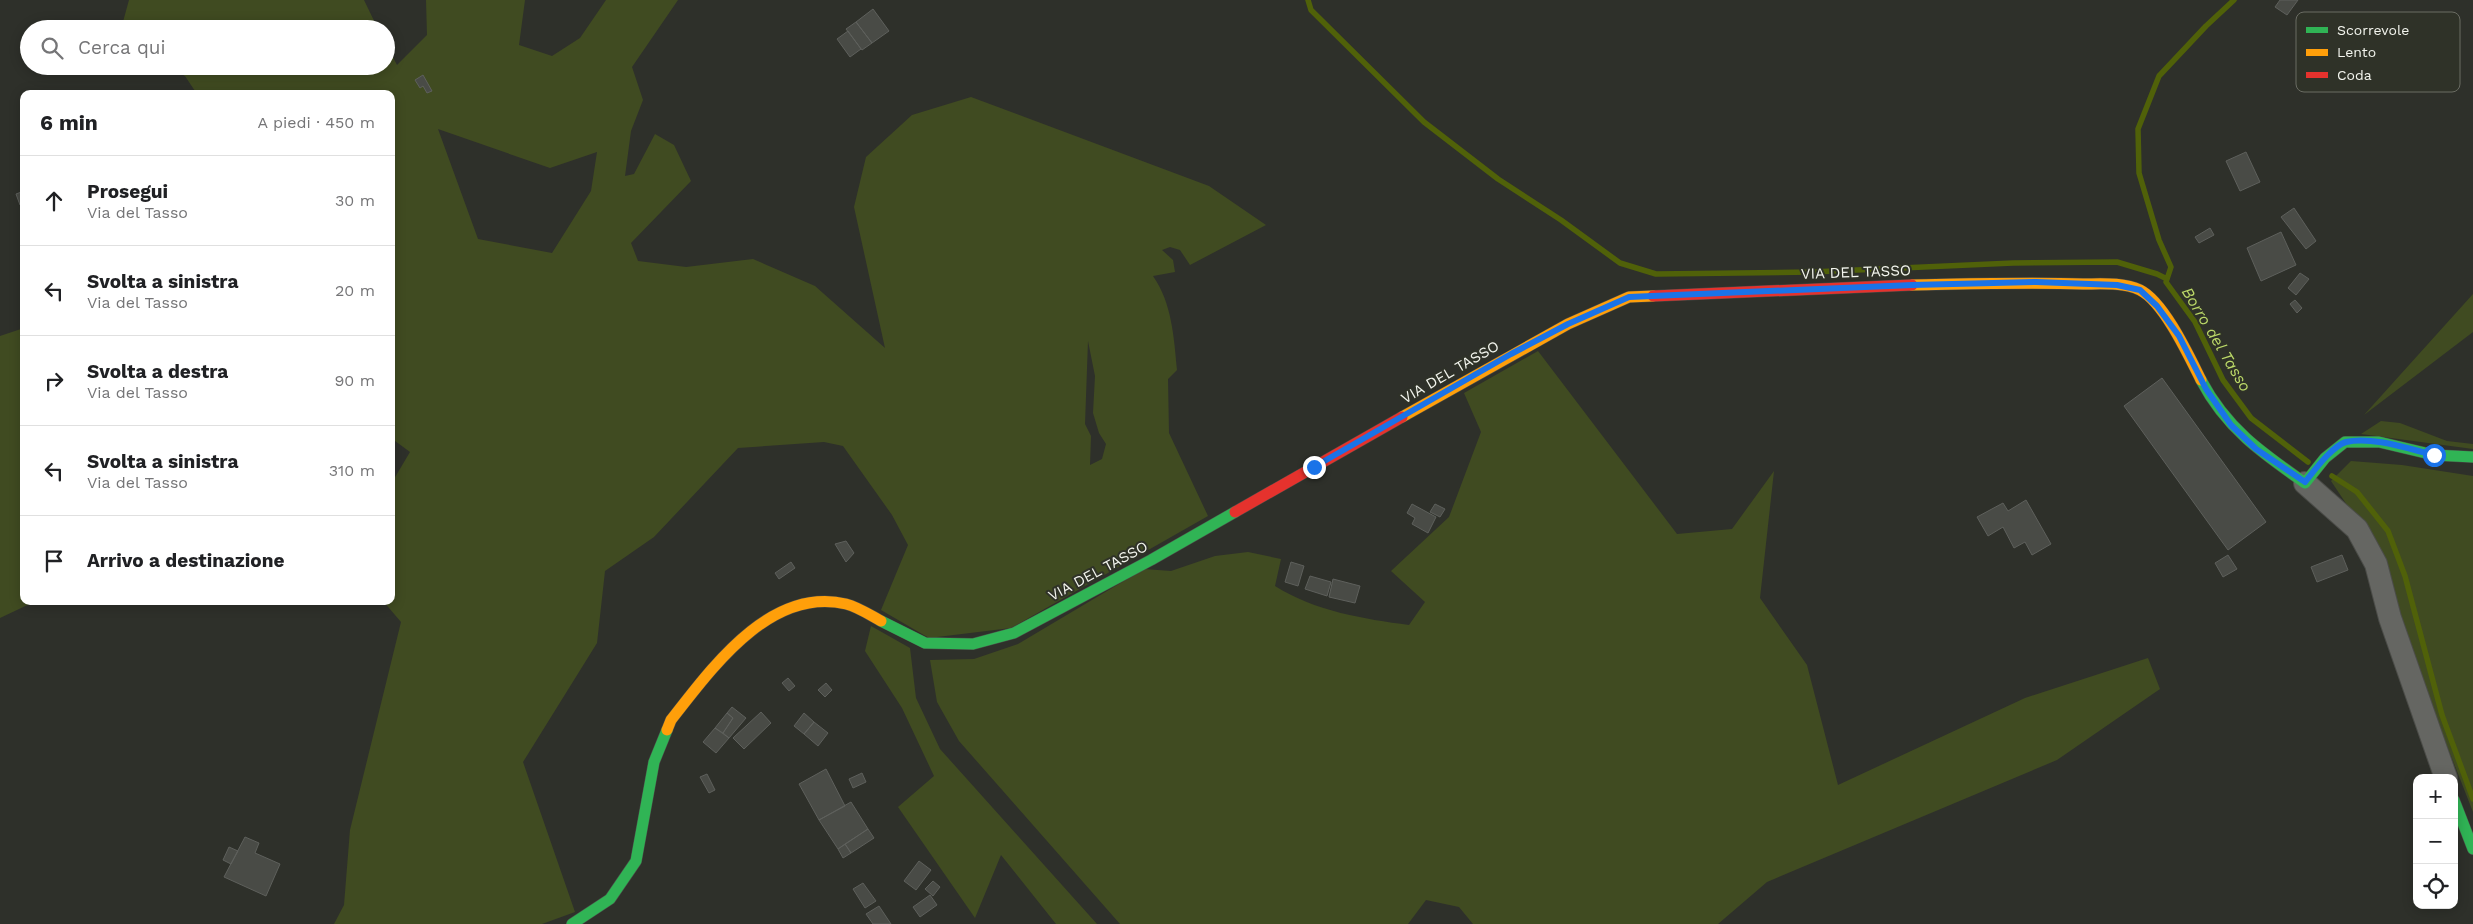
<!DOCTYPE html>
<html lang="it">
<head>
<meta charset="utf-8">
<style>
	:root { --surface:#fff; --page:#f2f2f2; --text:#202124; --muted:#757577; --line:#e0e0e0 }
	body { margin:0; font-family:"Work Sans",sans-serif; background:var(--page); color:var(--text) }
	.controls { position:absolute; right:15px; bottom:15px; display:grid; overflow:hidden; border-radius:10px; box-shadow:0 2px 12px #0003 }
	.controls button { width:45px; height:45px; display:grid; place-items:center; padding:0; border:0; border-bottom:1px solid var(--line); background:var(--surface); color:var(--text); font:25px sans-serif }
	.stop { position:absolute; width:15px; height:15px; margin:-11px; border:4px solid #1a73e8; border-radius:50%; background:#fff }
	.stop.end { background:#1a73e8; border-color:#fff; box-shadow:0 1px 5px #0008 }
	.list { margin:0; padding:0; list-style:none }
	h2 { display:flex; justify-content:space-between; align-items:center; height:65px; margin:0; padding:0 20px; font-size:21px }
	h2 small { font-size:16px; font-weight:400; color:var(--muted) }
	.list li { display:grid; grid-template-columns:32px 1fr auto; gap:15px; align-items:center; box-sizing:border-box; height:90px; padding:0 20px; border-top:1px solid var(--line) }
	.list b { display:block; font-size:19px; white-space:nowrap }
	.list p { margin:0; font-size:16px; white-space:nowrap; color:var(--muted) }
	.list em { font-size:16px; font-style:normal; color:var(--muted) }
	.icon { flex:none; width:28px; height:28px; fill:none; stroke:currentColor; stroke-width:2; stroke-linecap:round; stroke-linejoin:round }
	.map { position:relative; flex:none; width:2473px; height:924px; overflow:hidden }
	.search { position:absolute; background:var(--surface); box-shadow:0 2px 12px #0003; left:20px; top:20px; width:375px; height:55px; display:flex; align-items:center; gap:12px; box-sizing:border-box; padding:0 18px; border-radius:28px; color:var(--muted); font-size:19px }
	.panel { position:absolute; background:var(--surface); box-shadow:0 2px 12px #0003; left:20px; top:90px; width:375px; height:515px; border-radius:10px }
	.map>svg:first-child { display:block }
	.green { fill:#404b21; fill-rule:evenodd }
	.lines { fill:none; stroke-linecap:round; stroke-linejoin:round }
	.stream { stroke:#506109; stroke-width:5.5 }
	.building { fill:#494b46; stroke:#5e605c }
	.street-casing { stroke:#4b4c48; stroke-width:24 }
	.fast-casing { stroke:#4b4c48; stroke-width:12 }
	.slow-casing { stroke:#4b4c48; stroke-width:12 }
	.jam-casing { stroke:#4b4c48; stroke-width:12 }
	.street { stroke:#656662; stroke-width:22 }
	.fast { stroke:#30b455; stroke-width:11 }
	.slow { stroke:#ff9f0a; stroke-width:11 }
	.jam { stroke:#e5322d; stroke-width:11 }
	.route { stroke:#1a73e8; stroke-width:6 }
	.labels { text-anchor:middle; stroke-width:4; stroke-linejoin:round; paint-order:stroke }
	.street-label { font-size:15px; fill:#f3f5ee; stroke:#2f3228 }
	.water-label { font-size:16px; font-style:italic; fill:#bcd969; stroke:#2f3228 }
	.key { fill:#2f3228; stroke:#6a6c63; stroke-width:1 }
	.key-label { font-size:14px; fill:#f3f5ee }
</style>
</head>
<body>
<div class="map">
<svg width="2473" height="924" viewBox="0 0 2473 924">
	<rect width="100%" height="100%" fill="#2e302a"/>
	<path class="green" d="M 129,0 L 364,0 L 378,29 L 121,29 Z
		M 426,0 L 525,0 L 519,45 L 552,56 L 580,38 L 606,0 L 678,0 L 632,67 L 643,100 L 631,131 L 625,176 L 634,174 L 655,134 L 674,145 L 691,181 L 631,243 L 638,261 L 686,267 L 753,259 L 815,286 L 885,348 L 854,207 L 866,157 L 912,115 L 971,97 L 1209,186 L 1266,225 L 1190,265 L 1180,250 L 1170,247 L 1162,250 L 1173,260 L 1175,272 L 1153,276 C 1172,303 1174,338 1177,370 L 1168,379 L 1169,433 L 1208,516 L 1011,628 L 929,638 L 881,610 L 908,545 L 892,515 L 843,446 L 824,442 L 738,448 L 654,537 L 605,571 L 597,643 L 523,762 L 575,912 L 542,924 L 334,924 L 344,905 L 350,830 L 401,622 L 383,601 L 391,601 L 391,484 L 410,452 L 391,438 L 391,94 L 197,94 L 185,76 L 167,66 L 386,66 L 386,44 L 397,65 L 427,35 ZM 438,129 L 550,168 L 597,152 L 591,191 L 552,253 L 478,239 ZM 1088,341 L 1095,376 L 1093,413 L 1099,433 L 1106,444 L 1102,459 L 1090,465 L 1091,436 L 1085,424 Z
		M 2473,294 L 2473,332 L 2364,415 Z
		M 24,328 L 24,601 L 36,601 L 0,618 L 0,336 Z
		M 1538,351 L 1677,534 L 1732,529 L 1774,471 L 1760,598 L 1807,665 L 1838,785 L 2025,698 L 2148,658 L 2160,689 L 2057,760 L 1767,882 L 1718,924 L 1473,924 L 1459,907 L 1426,900 L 1408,924 L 1120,924 L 959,741 L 937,702 L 930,660 L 974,659 L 1018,644 L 1144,569 L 1171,571 L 1215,556 L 1248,552 L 1281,559 L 1275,586 C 1314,611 1364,619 1409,625 L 1425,602 L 1391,571 L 1449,517 L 1481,432 L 1464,393 Z
		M 2381,421 L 2400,423 L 2447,441 L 2473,444 L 2473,449 L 2361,434 Z
		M 2351,461 L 2402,465 L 2473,476 L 2473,812 L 2395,613 L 2385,562 L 2331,481 Z
		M 871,626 L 910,648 L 916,698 L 940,749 L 1097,924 L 1056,924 L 1001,855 L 975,918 L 898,807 L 934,776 L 902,708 L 865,651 Z"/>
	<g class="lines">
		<path class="stream" d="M 1308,0 L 1311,10 L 1424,122 L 1498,179 L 1561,220 L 1620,263 L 1656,274 L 1812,272 L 2013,263 L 2117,262 L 2157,274 L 2167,279
			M 2234,0 L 2206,26 L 2159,76 L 2138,129 L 2139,173 L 2159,240 L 2171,267 L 2166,282 L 2195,322 L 2223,380 L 2251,418 L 2308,462
			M 2332,476 L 2357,492 L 2388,531 L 2405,576 L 2442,715 L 2473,799"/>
	</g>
	<path class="building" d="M 2280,0 L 2298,0 L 2287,15 L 2275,7 Z
		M 873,9 L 889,31 L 872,43 L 856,22 Z
		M 856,22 L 872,43 L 862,50 L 846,29 Z
		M 848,31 L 861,49 L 850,57 L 837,39 Z
		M 423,75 L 432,91 L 427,93 L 423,86 L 420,88 L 415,80 Z
		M 2246,152 L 2260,182 L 2240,191 L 2226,161 Z
		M 24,191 L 24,204 L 20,205 L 16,194 Z
		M 2294,208 L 2316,241 L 2306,249 L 2281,217 Z
		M 2210,228 L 2214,235 L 2199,243 L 2195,237 Z
		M 2281,232 L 2296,265 L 2261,281 L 2247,248 Z
		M 2300,273 L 2309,279 L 2296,295 L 2288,288 Z
		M 2295,300 L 2302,308 L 2297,313 L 2290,304 Z
		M 2162,378 L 2266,522 L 2228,550 L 2124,406 Z
		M 2026,500 L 2051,544 L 2032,555 L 2025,542 L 2014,548 L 2003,527 L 1988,536 L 1977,517 L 2003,503 L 2008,511 Z
		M 1412,504 L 1436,517 L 1428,533 L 1412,524 L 1415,518 L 1407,513 Z
		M 1435,504 L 1445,509 L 1440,517 L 1430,512 Z
		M 846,541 L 854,553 L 846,562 L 835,544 Z
		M 2228,555 L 2237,569 L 2223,577 L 2215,563 Z
		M 2342,555 L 2348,570 L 2317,582 L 2311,567 Z
		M 791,562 L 795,568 L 779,579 L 775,573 Z
		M 1291,562 L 1304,566 L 1298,586 L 1285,582 Z
		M 1310,576 L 1331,582 L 1327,596 L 1305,589 Z
		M 1333,579 L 1360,586 L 1355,603 L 1329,597 Z
		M 788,678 L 795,686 L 789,691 L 782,683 Z
		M 826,683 L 832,690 L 825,697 L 818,690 Z
		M 732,707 L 746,718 L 729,738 L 723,733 L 733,718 L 727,713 Z
		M 761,712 L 771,723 L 744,749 L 733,738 Z
		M 727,713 L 733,718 L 723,733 L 715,728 Z
		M 804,713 L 814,722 L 804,734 L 794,726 Z
		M 814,722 L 828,733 L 818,746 L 804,734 Z
		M 715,728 L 729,738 L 716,753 L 703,742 Z
		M 826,769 L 845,806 L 819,820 L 799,784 Z
		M 862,773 L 866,782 L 853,788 L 849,779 Z
		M 707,774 L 715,790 L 709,793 L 700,777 Z
		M 851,802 L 868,829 L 838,849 L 819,820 Z
		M 868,829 L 874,838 L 851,853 L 845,844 Z
		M 245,837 L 259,843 L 255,853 L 280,864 L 266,896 L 224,877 Z
		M 845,844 L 851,853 L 843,858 L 838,849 Z
		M 229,847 L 238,851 L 231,864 L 223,860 Z
		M 919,861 L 931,870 L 916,890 L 904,881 Z
		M 933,881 L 940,887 L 933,896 L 925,889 Z
		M 863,883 L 876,901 L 865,908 L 853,889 Z
		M 930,895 L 937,905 L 920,917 L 913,907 Z
		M 879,906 L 891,924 L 873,924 L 866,914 Z"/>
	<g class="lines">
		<g class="street-casing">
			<path id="street" d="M 2305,483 L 2357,529 L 2376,564 L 2390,618 L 2446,778"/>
		</g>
		<g class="fast-casing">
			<path id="fast" d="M 2201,380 C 2226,428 2262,453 2305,483 L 2325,458 L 2345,442 L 2379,442 L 2434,455 L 2473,457
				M 881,621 L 925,643 L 973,644 L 1014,633 L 1151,560 L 1235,512
				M 2454,800 L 2473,849
				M 572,924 L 610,899 L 636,861 L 654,762 L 667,730"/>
		</g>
		<g class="slow-casing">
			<path id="slow" d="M 1912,285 C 1969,284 2026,282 2083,284 C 2100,284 2123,282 2140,290 C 2164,302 2189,356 2201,380
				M 1402,417 L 1568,324 L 1629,297 L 1653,296
				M 667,730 L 671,720 C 712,668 770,586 846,604 C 858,607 870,615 881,621"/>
		</g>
		<g class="jam-casing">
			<path id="jam" d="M 1653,296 L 1912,285
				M 1235,512 L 1402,417"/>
		</g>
		<use href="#street" class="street"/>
		<use href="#fast" class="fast"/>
		<use href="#slow" class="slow"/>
		<use href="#jam" class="jam"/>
	</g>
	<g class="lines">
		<path class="route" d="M 1314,467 L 1511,354 L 1568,324 L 1629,297 L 1912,285 L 2036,282 L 2117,285 L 2140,290 L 2157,306 L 2179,336 L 2206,389 L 2231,425 L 2256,449 L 2305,482 C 2314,471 2332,446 2346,442 C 2372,436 2409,449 2434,455"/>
	</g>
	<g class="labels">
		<g class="street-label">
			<text transform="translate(1856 272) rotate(-2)" y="5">VIA DEL TASSO</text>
			<text transform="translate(1450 372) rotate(-30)" y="5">VIA DEL TASSO</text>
			<text transform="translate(1098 571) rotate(-28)" y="5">VIA DEL TASSO</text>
		</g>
		<g class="water-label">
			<text transform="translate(2217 339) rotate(59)" y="6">Borro del Tasso</text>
		</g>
	</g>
	<rect x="2296" y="12" width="164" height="80" rx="8" class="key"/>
	<rect x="2306" y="27" width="22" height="6" fill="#30b455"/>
	<rect x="2306" y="49" width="22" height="7" fill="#ff9f0a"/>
	<rect x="2306" y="72" width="22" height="6" fill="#e5322d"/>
	<g class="key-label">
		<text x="2337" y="35">Scorrevole</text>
		<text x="2337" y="57">Lento</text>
		<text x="2337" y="80">Coda</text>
	</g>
</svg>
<div class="controls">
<button>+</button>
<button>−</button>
<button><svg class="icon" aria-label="locate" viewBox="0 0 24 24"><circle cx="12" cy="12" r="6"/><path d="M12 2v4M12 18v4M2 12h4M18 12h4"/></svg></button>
</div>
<div class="stop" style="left:2434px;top:455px"></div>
<div class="stop end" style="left:1314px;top:467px"></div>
<div class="search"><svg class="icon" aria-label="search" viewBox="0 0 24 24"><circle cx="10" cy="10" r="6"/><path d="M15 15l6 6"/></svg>Cerca qui</div>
<section class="panel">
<h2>6 min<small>A piedi · 450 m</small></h2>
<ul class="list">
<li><svg class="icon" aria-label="ahead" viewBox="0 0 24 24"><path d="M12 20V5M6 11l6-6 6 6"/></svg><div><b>Prosegui</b><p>Via del Tasso</p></div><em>30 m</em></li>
<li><svg class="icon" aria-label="left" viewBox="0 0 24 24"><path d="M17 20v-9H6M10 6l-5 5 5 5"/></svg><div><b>Svolta a sinistra</b><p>Via del Tasso</p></div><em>20 m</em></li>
<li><svg class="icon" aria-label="right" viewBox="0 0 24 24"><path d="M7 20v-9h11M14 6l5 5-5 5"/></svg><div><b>Svolta a destra</b><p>Via del Tasso</p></div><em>90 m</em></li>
<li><svg class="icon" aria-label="left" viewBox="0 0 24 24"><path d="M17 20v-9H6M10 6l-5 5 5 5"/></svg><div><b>Svolta a sinistra</b><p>Via del Tasso</p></div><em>310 m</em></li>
<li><svg class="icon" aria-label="arrive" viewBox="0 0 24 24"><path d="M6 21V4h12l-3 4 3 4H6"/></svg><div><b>Arrivo a destinazione</b></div></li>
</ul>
</section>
</div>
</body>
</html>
